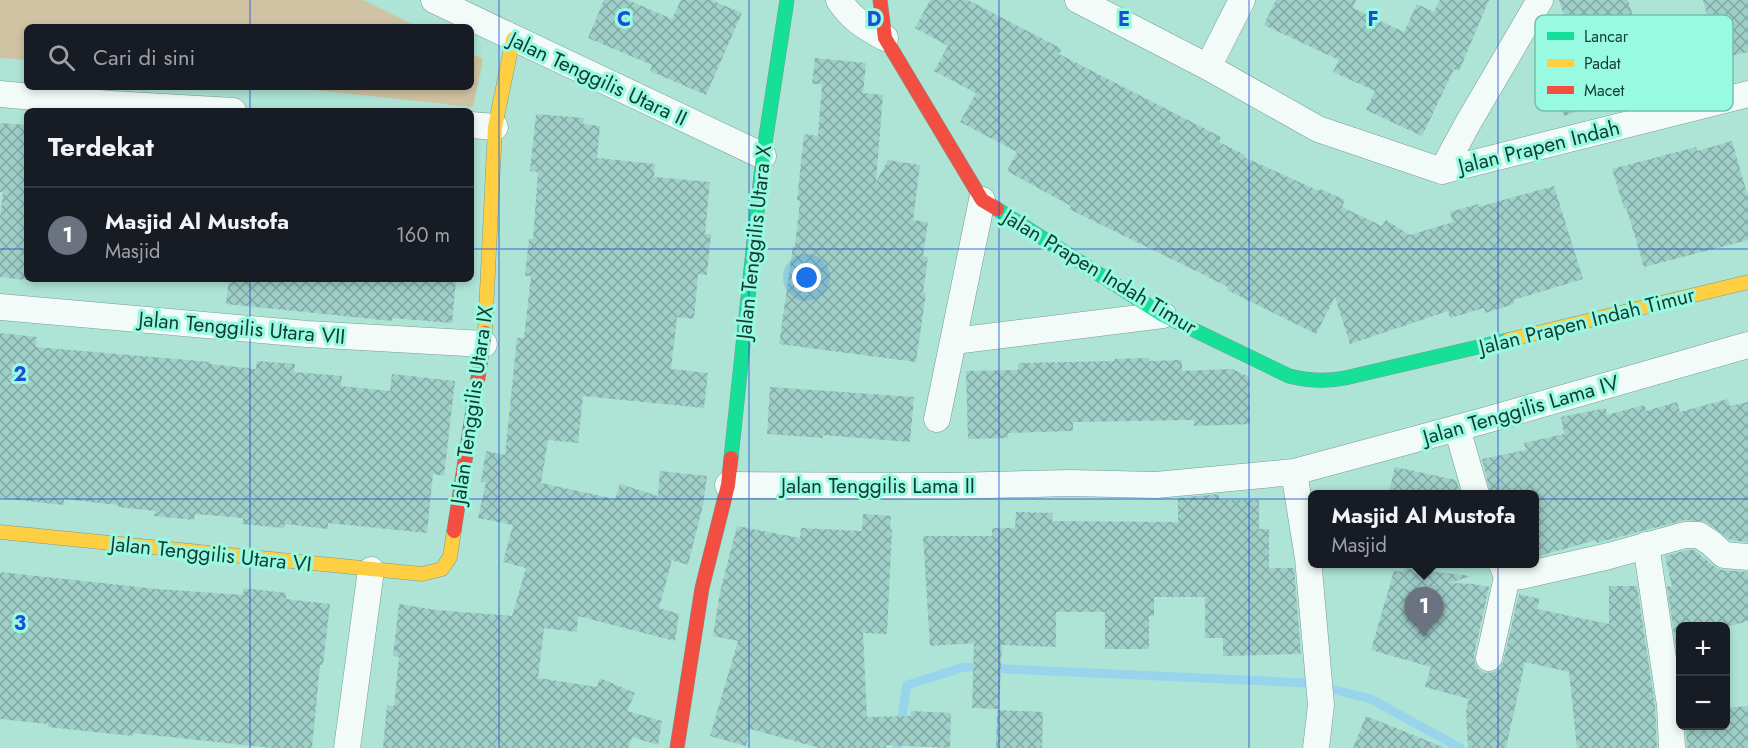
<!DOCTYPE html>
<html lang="id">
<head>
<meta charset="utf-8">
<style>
	:root { --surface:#171b24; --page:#20242c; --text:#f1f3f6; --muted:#9ea1a6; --line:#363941; --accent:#ea580c }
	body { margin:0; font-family:Jost,sans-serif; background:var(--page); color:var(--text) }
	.controls { position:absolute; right:18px; bottom:18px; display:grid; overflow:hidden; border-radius:9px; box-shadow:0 3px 9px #0003 }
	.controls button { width:54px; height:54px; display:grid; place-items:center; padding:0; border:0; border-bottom:2px solid var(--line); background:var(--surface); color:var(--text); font:30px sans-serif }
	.you { position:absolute; left:807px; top:278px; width:21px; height:21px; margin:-15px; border:4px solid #fff; border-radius:50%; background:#1a73e8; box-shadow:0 0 0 9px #1a73e833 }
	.badge { display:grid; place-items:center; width:39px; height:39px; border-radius:50%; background:var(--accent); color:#fff; font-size:20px; font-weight:700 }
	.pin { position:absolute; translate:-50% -50px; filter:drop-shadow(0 2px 3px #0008) }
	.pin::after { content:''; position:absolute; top:32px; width:21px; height:18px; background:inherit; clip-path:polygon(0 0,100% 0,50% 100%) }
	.popup { position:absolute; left:1308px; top:490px; width:231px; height:78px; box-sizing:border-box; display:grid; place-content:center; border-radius:9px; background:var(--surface); filter:drop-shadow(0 2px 4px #0005); font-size:20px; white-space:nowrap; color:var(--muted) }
	.popup b { font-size:22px; color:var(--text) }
	.popup::after { content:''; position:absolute; left:50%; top:100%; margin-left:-12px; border:12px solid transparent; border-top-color:var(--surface) }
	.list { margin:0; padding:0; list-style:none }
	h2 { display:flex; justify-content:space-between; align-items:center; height:78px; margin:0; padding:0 24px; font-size:26px }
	h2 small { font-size:20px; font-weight:400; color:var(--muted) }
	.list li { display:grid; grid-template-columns:39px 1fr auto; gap:18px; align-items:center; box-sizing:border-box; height:96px; padding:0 24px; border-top:2px solid var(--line) }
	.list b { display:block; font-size:22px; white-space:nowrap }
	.list p { margin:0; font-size:20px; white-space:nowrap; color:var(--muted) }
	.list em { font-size:20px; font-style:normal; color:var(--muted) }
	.icon { flex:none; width:33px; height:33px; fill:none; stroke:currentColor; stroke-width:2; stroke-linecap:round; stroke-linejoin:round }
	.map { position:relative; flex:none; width:1748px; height:748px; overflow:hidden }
	.search { position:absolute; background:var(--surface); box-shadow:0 3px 9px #0003; left:24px; top:24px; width:450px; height:66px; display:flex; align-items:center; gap:15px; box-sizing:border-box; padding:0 21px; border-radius:9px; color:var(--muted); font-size:22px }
	.panel { position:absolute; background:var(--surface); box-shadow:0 3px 9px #0003; left:24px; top:108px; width:450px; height:174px; border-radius:9px }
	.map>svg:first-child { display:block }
	.pitch { fill:#d0c3a3 }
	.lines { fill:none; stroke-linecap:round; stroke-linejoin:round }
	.stream { stroke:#98d5ec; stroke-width:9 }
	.building { fill:url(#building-cross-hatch) }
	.street-casing { stroke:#759c92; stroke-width:27 }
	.fast-casing { stroke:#759c92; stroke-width:15 }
	.slow-casing { stroke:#759c92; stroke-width:15 }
	.jam-casing { stroke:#759c92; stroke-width:15 }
	.street { stroke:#f3fbf9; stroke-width:26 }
	.fast { stroke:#16e098; stroke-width:14 }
	.slow { stroke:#ffcf43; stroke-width:14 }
	.jam { stroke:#f24e42; stroke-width:14 }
	.grid { fill:none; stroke:#1d4ed8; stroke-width:1.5; stroke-opacity:0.55 }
	.labels { text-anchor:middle; stroke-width:6; stroke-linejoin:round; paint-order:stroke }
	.street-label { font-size:21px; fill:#113c33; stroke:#98fae1 }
	.key { fill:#98fae1; stroke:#70c1ad; stroke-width:1.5 }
	.key-label { font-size:16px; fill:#113c33 }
	.grid-label { font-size:20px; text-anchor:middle; font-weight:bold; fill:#1d4ed8; stroke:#98fae1; stroke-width:6; stroke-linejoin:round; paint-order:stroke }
</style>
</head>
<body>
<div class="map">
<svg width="1748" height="748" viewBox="0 0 1748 748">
	<defs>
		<pattern id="building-cross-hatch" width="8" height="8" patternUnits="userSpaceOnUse" patternTransform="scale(1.5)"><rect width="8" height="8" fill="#9fcfc8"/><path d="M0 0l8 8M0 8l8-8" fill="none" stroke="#80a9a3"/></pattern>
	</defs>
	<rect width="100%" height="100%" fill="#aee4d6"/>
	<path class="pitch" d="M 0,0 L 363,0 L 418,27 L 27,27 L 27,60 L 0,58 Z
		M 471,53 L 483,59 L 473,107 L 285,87 L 471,87 Z"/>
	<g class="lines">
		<path class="stream" d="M 897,748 L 907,685 L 964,667 L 1308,683 L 1371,699 L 1460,748"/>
	</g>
	<path class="building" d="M 604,0 L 628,0 L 672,19 L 681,0 L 711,0 L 742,13 L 706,95 L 650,71 L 652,65 L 588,38 Z
		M 930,0 L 968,0 L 1062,49 L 1059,54 L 1221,137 L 1219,142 L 1245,155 L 1244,157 L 1319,191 L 1320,189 L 1345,200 L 1342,207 L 1382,226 L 1386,220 L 1410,235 L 1453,222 L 1450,212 L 1478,204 L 1478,207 L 1554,186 L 1583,279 L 1513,300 L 1514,304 L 1485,313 L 1484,308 L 1450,318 L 1448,311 L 1350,344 L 1335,297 L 1316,334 L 1227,290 L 1228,287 L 1196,271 L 1069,209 L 1071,206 L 1007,171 L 1017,152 L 960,122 L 976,93 L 934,71 L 948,46 L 915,28 Z
		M 1276,0 L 1356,0 L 1353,8 L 1404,32 L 1417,4 L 1434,12 L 1440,0 L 1489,0 L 1459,71 L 1454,69 L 1422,136 L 1366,110 L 1375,91 L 1333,72 L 1339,60 L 1264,25 Z
		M 1559,0 L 1628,0 L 1642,46 L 1630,50 L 1643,91 L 1564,116 L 1547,64 L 1576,55 Z
		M 1703,0 L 1748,0 L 1748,52 L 1718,59 Z
		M 815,58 L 866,63 L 863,93 L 883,95 L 876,182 L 888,160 L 920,165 L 913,220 L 928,222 L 923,256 L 928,257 L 923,293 L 926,293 L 916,362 L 779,344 L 793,246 L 795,246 L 800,201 L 797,200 L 804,134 L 818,136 L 822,84 L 812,84 Z
		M 536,114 L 584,118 L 583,124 L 600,126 L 597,158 L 655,164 L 654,177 L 710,182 L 705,234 L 711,234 L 707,275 L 698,274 L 694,319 L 677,317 L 671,369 L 708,373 L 704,408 L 583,396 L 578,443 L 548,440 L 541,483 L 615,499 L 620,484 L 658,496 L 660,471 L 707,476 L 703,505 L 688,565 L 672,560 L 659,608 L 679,614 L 675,641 L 578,616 L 577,632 L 544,628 L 538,678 L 597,687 L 600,678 L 635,693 L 627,711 L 662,721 L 658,745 L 632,737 L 629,748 L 383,748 L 387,705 L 394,706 L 399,657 L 393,656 L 399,604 L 436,610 L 512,616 L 526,568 L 503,562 L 513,525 L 478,518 L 486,482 L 481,482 L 486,451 L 505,455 L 517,338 L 524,338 L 531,276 L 525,276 L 529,239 L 533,239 L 538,172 L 530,171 Z
		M 0,123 L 27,125 L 27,280 L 0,277 L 0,218 L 3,192 L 0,192 Z
		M 1732,141 L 1748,197 L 1748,240 L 1644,267 L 1626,207 L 1624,208 L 1612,169 L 1696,147 L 1697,151 Z
		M 229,279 L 456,279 L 452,323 L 392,318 L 392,321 L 226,304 Z
		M 0,333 L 37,337 L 36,347 L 211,362 L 210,364 L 256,369 L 257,361 L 295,364 L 294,372 L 342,376 L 341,386 L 390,391 L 392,374 L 455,381 L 444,476 L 433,474 L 427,533 L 328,523 L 328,529 L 285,524 L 284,528 L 242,524 L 243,518 L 195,514 L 194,520 L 154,516 L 155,511 L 118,507 L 118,505 L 64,499 L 64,505 L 0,498 Z
		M 1149,358 L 1149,361 L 1182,360 L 1182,371 L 1232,369 L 1249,377 L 1250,424 L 1194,426 L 1194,420 L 1073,422 L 1073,431 L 1008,433 L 1008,438 L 968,439 L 966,371 L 1018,370 L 1018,363 L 1115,361 L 1115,359 Z
		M 770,387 L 914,397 L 910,442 L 823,435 L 823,438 L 767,434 Z
		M 1728,399 L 1730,406 L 1748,402 L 1748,542 L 1730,540 L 1707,522 L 1685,520 L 1596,543 L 1596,540 L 1535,557 L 1535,495 L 1491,495 L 1482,459 L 1526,450 L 1524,443 L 1564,434 L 1561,417 L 1606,408 L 1607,415 L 1644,405 L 1646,411 L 1677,402 L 1680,412 Z
		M 1395,467 L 1456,480 L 1461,495 L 1388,495 Z
		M 1219,494 L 1219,500 L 1259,500 L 1259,529 L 1269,529 L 1269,568 L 1294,568 L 1301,654 L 1223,656 L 1223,638 L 1205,638 L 1205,597 L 1154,597 L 1154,616 L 1149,616 L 1149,649 L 1105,649 L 1105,612 L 1056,612 L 1056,647 L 1002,645 L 999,709 L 972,708 L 974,643 L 930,646 L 923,536 L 992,536 L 992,528 L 1015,528 L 1016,512 L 1053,513 L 1052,521 L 1178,522 L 1178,498 Z
		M 863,514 L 891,516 L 890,529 L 892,529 L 887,634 L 863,633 L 867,717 L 911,716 L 911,711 L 951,713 L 950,748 L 886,745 L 886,748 L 820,748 L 750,729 L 746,746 L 710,736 L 738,641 L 713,636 L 720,592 L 737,526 L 800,538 L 801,528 L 862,531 Z
		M 1687,550 L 1694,550 L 1714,566 L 1722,570 L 1748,572 L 1748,621 L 1727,627 L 1680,627 L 1680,674 L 1667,586 L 1672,587 L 1665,556 Z
		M 1404,568 L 1471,576 L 1450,583 L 1474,584 L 1489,587 L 1474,655 L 1475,663 L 1478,669 L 1486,673 L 1494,672 L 1500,669 L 1503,662 L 1519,594 L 1540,599 L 1537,609 L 1609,624 L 1609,586 L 1637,586 L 1655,706 L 1657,748 L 1577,748 L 1569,672 L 1525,662 L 1506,748 L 1468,748 L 1466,711 L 1469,699 L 1425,687 L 1431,667 L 1371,650 L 1394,571 L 1404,572 Z
		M 0,572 L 157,589 L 243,595 L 244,588 L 286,593 L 286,599 L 330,604 L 323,665 L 320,665 L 312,748 L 272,748 L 133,733 L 133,736 L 48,727 L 48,724 L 0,719 Z
		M 1748,706 L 1748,748 L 1687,748 L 1686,726 L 1725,726 L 1725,708 Z
		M 997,710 L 1043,712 L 1042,748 L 996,748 Z
		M 1366,716 L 1443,747 L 1443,748 L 1353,748 Z"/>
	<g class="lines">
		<g class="street-casing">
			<path id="street" d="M 434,0 L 763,156
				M 839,0 C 852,20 864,26 885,38
				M 1078,0 L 1208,67 L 1318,129 L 1442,171 L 1748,94
				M 1208,67 L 1242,0
				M 0,94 L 111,104 L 233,111
				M 471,125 L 495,127
				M 1442,171 L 1468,123 L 1540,0
				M 0,307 L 307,334 L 484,344
				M 954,341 L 1163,315
				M 937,419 L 982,200
				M 1457,428 L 1476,494
				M 1294,472 L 1308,558 L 1321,705 L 1316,748
				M 728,485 L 952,486 L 1070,483 L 1156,485 L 1294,472 L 1483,421 L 1748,345
				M 1646,545 L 1670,705 L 1672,748
				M 1502,564 L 1507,577 L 1521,576 L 1609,556 L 1685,535 L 1699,535 L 1711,543 L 1724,555 L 1748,557
				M 1489,658 L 1507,577
				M 347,748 L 371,570"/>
		</g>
		<g class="fast-casing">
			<path id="fast" d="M 997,209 L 1163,315 L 1289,376 C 1309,381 1326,382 1345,378 L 1508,340
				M 731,458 L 763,156 L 787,0"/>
		</g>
		<g class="slow-casing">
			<path id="slow" d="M 485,333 L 495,127 L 513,39
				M 1508,340 L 1748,282
				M 0,532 L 422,574 L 442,569 L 450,557 L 454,531"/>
		</g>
		<g class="jam-casing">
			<path id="jam" d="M 880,0 L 885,38 L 982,200 L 997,209
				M 454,531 L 485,333
				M 677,748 L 702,588 L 728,485 L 731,458"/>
		</g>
		<use href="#street" class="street"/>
		<use href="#fast" class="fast"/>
		<use href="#slow" class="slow"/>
		<use href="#jam" class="jam"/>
	</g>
	<path class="grid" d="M 250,0 L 250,27M 499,0 L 499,748M 749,0 L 749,748M 999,0 L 999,748M 1249,0 L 1249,748M 1498,0 L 1498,748M 250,87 L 250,111M 0,249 L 27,249M 471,249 L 1748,249M 250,279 L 250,748M 0,499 L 1748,499"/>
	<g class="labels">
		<g class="street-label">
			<text transform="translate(598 79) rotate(25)" y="7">Jalan Tenggilis Utara II</text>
			<text transform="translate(1539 147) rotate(-14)" y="7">Jalan Prapen Indah</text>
			<text transform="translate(754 242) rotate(-84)" y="7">Jalan Tenggilis Utara X</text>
			<text transform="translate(1100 272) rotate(31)" y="7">Jalan Prapen Indah Timur</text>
			<text transform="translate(1587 321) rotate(-14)" y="7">Jalan Prapen Indah Timur</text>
			<text transform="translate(242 328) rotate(5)" y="7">Jalan Tenggilis Utara VII</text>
			<text transform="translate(472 405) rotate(-82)" y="7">Jalan Tenggilis Utara IX</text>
			<text transform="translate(1521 410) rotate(-16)" y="7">Jalan Tenggilis Lama IV</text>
			<text x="878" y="493">Jalan Tenggilis Lama II</text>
			<text transform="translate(211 554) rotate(6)" y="7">Jalan Tenggilis Utara VI</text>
		</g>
	</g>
	<rect x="1535" y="15" width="198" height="96" rx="9" class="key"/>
	<rect x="1547" y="32" width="27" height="8" fill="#16e098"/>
	<rect x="1547" y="59" width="27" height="8" fill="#ffcf43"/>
	<rect x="1547" y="86" width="27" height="8" fill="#f24e42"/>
	<g class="key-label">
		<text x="1584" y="42">Lancar</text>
		<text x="1584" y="69">Padat</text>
		<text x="1584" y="96">Macet</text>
	</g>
	<g class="grid-label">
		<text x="624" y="26">C</text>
		<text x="874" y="26">D</text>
		<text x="1124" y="26">E</text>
		<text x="1373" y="26">F</text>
		<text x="20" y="381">2</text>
		<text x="20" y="630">3</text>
	</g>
</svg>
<div class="controls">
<button>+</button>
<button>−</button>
</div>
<div class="you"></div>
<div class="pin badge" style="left:1424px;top:637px;background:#6b7280">1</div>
<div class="popup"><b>Masjid Al Mustofa</b>Masjid</div>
<div class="search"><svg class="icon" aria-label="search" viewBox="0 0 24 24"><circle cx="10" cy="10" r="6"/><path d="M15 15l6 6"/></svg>Cari di sini</div>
<section class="panel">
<h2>Terdekat<small></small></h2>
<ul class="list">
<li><span class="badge" style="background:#6b7280">1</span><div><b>Masjid Al Mustofa</b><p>Masjid</p></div><em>160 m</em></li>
</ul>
</section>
</div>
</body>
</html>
